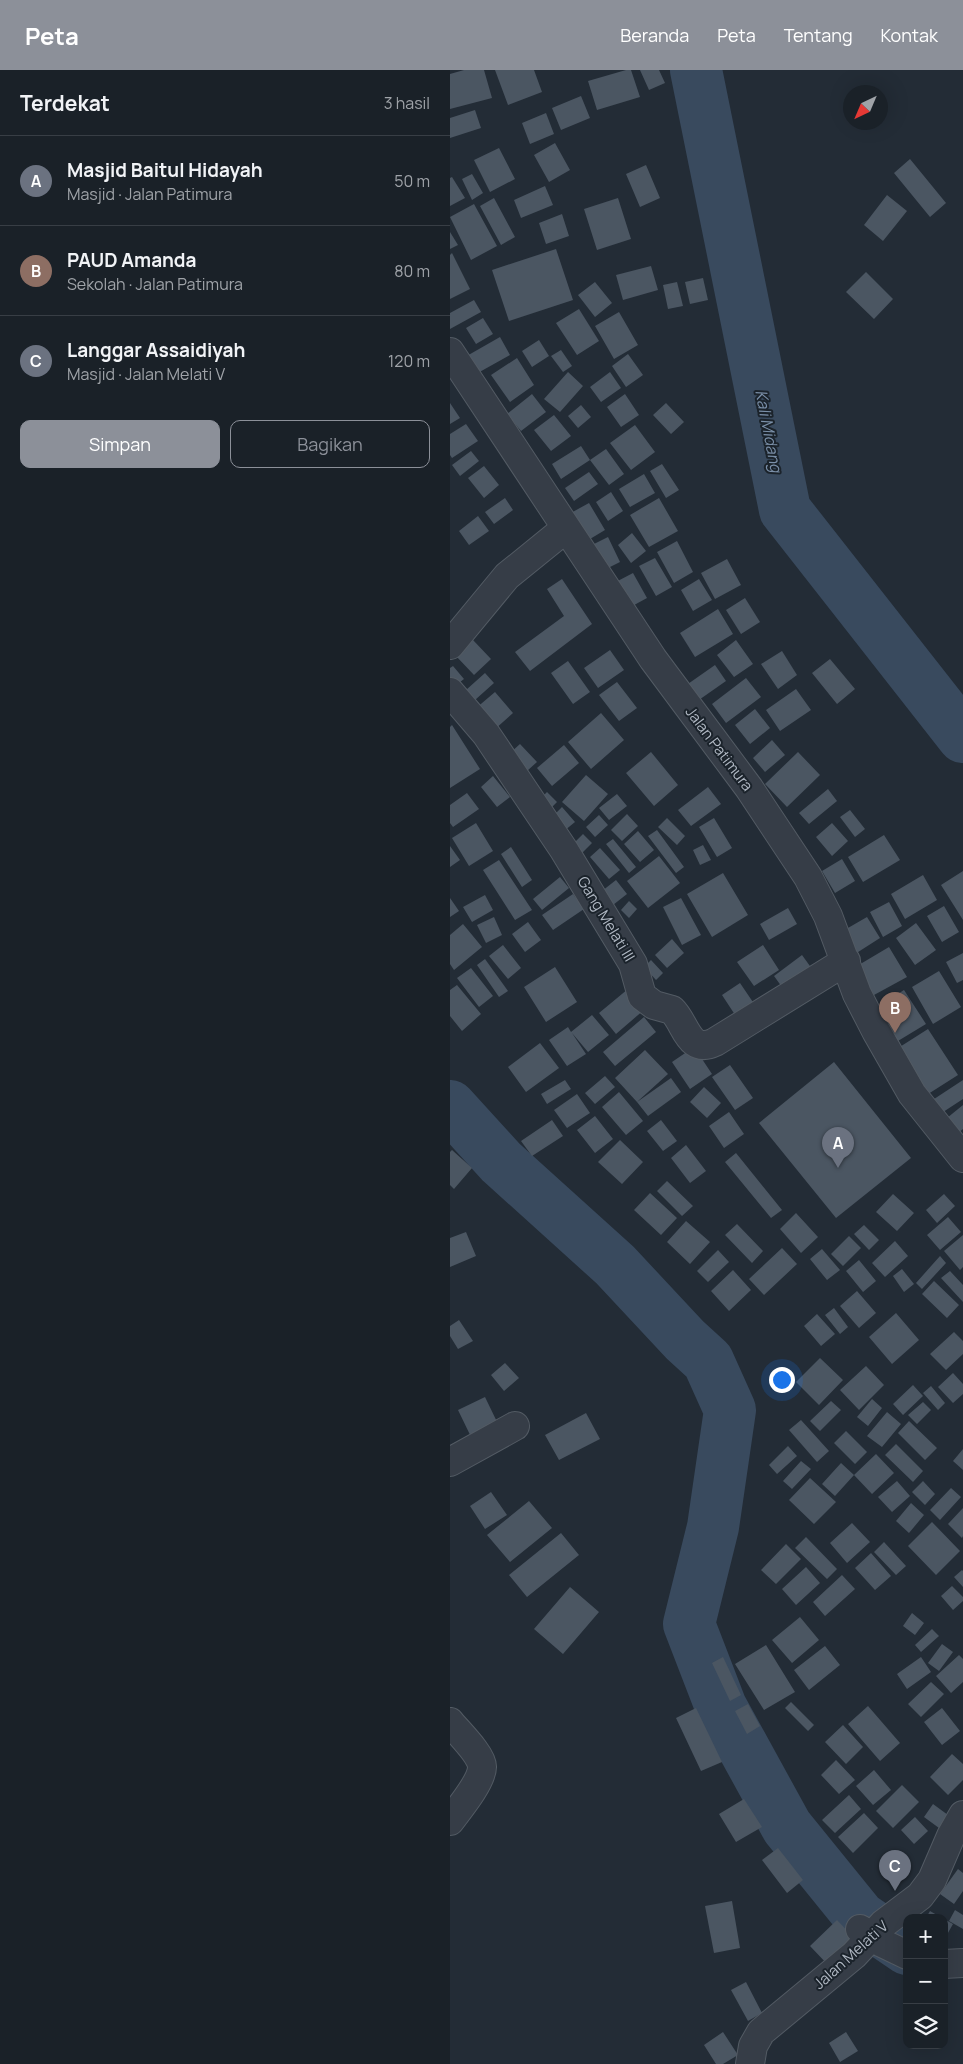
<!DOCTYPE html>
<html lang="id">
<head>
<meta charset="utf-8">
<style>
	:root { --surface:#1a2128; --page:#272e34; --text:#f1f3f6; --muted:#9fa3a8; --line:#383e45; --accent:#8c9099 }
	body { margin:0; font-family:Manrope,sans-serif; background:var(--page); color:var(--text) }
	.controls { position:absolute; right:15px; bottom:15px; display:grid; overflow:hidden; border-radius:10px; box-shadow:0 5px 20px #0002 }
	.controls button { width:45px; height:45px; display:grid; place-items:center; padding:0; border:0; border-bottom:1px solid var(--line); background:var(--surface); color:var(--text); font:25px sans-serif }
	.compass { position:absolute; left:393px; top:15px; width:45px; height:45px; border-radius:50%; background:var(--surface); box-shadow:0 5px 20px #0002; rotate:224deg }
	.you { position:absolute; left:331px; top:1309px; width:18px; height:18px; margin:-12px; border:4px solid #fff; border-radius:50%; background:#1a73e8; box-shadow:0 0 0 8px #1a73e833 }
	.badge { display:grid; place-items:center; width:32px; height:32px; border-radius:50%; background:var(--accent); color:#fff; font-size:16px; font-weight:700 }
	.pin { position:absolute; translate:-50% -41px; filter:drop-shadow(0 1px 2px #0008) }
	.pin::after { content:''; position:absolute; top:26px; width:18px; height:15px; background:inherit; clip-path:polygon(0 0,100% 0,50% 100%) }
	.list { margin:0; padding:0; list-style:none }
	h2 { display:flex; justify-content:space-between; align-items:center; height:65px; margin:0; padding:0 20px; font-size:21px }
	h2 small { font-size:16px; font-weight:400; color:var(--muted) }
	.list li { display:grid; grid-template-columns:32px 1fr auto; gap:15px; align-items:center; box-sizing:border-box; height:90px; padding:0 20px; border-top:1px solid var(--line) }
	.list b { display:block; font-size:19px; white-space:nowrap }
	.list p { margin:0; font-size:16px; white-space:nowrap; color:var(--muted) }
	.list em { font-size:16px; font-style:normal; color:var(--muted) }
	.actions { display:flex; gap:10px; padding:15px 20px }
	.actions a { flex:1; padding:11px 0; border:1px solid var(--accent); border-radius:10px; text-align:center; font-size:18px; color:var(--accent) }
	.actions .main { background:var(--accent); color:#fff }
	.icon { flex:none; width:28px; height:28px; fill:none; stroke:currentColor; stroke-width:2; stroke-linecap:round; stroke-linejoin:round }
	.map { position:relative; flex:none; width:513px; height:1994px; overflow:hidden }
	header { display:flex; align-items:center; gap:30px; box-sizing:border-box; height:70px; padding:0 25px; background:var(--accent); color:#fff }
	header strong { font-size:24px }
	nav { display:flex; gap:28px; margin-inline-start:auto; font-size:18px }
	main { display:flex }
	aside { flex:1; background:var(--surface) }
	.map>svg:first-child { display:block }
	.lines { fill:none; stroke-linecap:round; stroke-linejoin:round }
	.river { stroke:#394a5e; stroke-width:52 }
	.building { fill:#4b5662 }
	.minor-casing { stroke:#535b64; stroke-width:30 }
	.minor { stroke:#363d47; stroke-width:28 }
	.labels { text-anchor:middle; stroke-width:4; stroke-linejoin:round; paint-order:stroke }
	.street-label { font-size:15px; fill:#b0b8c3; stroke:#1b232b }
	.water-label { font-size:16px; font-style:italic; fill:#7b90a9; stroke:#1b232b }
</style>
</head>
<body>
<header>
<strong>Peta</strong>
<nav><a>Beranda</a><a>Peta</a><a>Tentang</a><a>Kontak</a></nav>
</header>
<main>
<aside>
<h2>Terdekat<small>3 hasil</small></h2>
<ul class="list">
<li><span class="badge" style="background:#6b7280">A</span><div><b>Masjid Baitul Hidayah</b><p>Masjid · Jalan Patimura</p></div><em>50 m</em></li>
<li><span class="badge" style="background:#8d6e63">B</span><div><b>PAUD Amanda</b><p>Sekolah · Jalan Patimura</p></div><em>80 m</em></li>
<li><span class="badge" style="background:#6b7280">C</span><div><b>Langgar Assaidiyah</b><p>Masjid · Jalan Melati V</p></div><em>120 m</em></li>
</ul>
<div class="actions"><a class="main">Simpan</a><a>Bagikan</a></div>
</aside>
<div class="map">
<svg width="513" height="1994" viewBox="0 0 513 1994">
	<rect width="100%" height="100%" fill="#232c36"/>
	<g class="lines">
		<path class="river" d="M 246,0 L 335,440 L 513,667
			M 0,1036 L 51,1092 L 165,1195 L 235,1270 L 258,1291 L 280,1340 L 263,1457 L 239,1554 L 271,1637 L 337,1757 L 410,1847 L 457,1879"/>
	</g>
	<path class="building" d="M 14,0 L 34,0 L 42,28 L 0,39 L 0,4 Z
		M 45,0 L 84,0 L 92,22 L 58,35 Z
		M 176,0 L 181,0 L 190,27 L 147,40 L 138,11 Z
		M 190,0 L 209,0 L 215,13 L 199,20 Z
		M 131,26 L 140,48 L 111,60 L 102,38 Z
		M 25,40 L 31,58 L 0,68 L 0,48 Z
		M 96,43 L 104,64 L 80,74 L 72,53 Z
		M 105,73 L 120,100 L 99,112 L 84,85 Z
		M 49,78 L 65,109 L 40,122 L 24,90 Z
		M 460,89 L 496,133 L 480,147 L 444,103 Z
		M 196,95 L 210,128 L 190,137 L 176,104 Z
		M 22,104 L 33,123 L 22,130 L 12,109 Z
		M 2,107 L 15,128 L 0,136 L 0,108 Z
		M 95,116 L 103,135 L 71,148 L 64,130 Z
		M 437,125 L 457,141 L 433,171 L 414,155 Z
		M 44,128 L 65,167 L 51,175 L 30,136 Z
		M 168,128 L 181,169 L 147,180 L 134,139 Z
		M 24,134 L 47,176 L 21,190 L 0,147 Z
		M 112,144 L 119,166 L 96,174 L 89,153 Z
		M 0,162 L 8,175 L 0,179 Z
		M 106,179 L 123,230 L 59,251 L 42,200 Z
		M 2,183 L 20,219 L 0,229 L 0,185 Z
		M 201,196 L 208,220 L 173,230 L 166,205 Z
		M 416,202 L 443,229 L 424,249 L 396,222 Z
		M 253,208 L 258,230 L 240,234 L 235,212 Z
		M 145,212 L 162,233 L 145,247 L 128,225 Z
		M 227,212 L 233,236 L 218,239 L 213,215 Z
		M 24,230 L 31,242 L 0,259 L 0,243 Z
		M 129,239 L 149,271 L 127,285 L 106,253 Z
		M 169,242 L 188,275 L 164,289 L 145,256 Z
		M 33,248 L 43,264 L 26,274 L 16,258 Z
		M 50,267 L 60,285 L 26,304 L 15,287 Z
		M 89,270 L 99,286 L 82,297 L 72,281 Z
		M 111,280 L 122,296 L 113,302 L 101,286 Z
		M 178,284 L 193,305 L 176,317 L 162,296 Z
		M 67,288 L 84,315 L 60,332 L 41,305 Z
		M 118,302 L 133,316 L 110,342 L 94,329 Z
		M 160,302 L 171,318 L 151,332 L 140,317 Z
		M 82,324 L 96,342 L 71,361 L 57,344 Z
		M 175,324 L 189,345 L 171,357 L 157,337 Z
		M 0,333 L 10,348 L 0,354 Z
		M 216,333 L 234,352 L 221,364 L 203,345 Z
		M 131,335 L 141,347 L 128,358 L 118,346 Z
		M 104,345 L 121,366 L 101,381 L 84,360 Z
		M 16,354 L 28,371 L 2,388 L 0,385 L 0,364 Z
		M 185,355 L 205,382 L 181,400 L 160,373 Z
		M 131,376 L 140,390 L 111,409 L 102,394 Z
		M 156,379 L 174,404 L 159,415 L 140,390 Z
		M 21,381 L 29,391 L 10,406 L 2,395 Z
		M 212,394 L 229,420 L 216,428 L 200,401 Z
		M 34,396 L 49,415 L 34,428 L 18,408 Z
		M 139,402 L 148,414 L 124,431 L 115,418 Z
		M 194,404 L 205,423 L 180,437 L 169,419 Z
		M 161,422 L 173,441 L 158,451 L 146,432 Z
		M 55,428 L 63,440 L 44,454 L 35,442 Z
		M 209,428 L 228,461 L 199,477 L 180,445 Z
		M 139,433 L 155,460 L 135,472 L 119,444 Z
		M 28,446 L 39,461 L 19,475 L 9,461 Z
		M 182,463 L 196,481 L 181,493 L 168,475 Z
		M 158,467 L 170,492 L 154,500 L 142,475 Z
		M 227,471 L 243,502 L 224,513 L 207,482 Z
		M 205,488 L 222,517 L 206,526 L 189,496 Z
		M 277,489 L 291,515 L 265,529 L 251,503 Z
		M 183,503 L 197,528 L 175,540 L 162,514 Z
		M 112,509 L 142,554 L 80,601 L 65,582 L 114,546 L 97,519 Z
		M 249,509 L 262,530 L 243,541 L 231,520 Z
		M 295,528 L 310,552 L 291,564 L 276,540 Z
		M 268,539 L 283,564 L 245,587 L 230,563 Z
		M 23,570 L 41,589 L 24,605 L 6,586 Z
		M 286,570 L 303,594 L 284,607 L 267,585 Z
		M 160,580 L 174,600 L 148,618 L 134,598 Z
		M 332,581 L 347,605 L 328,619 L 311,594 Z
		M 380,589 L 405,619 L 387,634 L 362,603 Z
		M 118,591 L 140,622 L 123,634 L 101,603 Z
		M 265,595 L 276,611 L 246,632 L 235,616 Z
		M 3,596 L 14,609 L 5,616 L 0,610 L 0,598 Z
		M 35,603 L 44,613 L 25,630 L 16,620 Z
		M 296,608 L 311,627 L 276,653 L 262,634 Z
		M 167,612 L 187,638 L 169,651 L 149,625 Z
		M 346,619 L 361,640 L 330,661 L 316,640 Z
		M 45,622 L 63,643 L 44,660 L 25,639 Z
		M 305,639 L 320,658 L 300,674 L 285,655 Z
		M 151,643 L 174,670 L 141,699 L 118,672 Z
		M 2,655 L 30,699 L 0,718 L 0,657 Z
		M 322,670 L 335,685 L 315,702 L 303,688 Z
		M 70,674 L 87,692 L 77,701 L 60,683 Z
		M 114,675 L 129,693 L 102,716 L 87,698 Z
		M 201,682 L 228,715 L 204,736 L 176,703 Z
		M 348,682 L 370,705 L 337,737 L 315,714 Z
		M 136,705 L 158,724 L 134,751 L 112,732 Z
		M 43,706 L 60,727 L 47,737 L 31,717 Z
		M 258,717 L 271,734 L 241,756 L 228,740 Z
		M 378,719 L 387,731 L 359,754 L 349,743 Z
		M 97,722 L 107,732 L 98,741 L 88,731 Z
		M 17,723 L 29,739 L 3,757 L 0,753 L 0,735 Z
		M 167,724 L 177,736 L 159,750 L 149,738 Z
		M 112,737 L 125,752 L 114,761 L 102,747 Z
		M 400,740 L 415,759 L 405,767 L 390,747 Z
		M 177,744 L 188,756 L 172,771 L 161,760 Z
		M 149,745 L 158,755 L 145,767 L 136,757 Z
		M 217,748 L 235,766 L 227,775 L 208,757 Z
		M 264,748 L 282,778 L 267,787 L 249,757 Z
		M 26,753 L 43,781 L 19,796 L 2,768 Z
		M 382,753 L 398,771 L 382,786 L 366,767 Z
		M 207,760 L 234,797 L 226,803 L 198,766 Z
		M 188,761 L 204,780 L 190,792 L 174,774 Z
		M 133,764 L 142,773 L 131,784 L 122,775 Z
		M 434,765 L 450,790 L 413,812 L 398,787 Z
		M 163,769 L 186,797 L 179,803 L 156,774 Z
		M 253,775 L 261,790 L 250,795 L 243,780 Z
		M 0,776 L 10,790 L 0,797 Z
		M 61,777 L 82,810 L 72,817 L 51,784 Z
		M 150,778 L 170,800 L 159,809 L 140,787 Z
		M 209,786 L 230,813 L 198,838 L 177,811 Z
		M 392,789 L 405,811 L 385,823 L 372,801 Z
		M 49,790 L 82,840 L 65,850 L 33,800 Z
		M 513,801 L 513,850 L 491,815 Z
		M 273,803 L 298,845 L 262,867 L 237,824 Z
		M 473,805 L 487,830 L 455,849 L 441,824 Z
		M 110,807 L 119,818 L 92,840 L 83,829 Z
		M 166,810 L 177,824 L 163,835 L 152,821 Z
		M 123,824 L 134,839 L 103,860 L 92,845 Z
		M 35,825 L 43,840 L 22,852 L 13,837 Z
		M 0,828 L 9,841 L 0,847 Z
		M 231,828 L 251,865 L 232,875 L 213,837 Z
		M 179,831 L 187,839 L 179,848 L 171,840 Z
		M 439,832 L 452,856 L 433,867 L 420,842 Z
		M 494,836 L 509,862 L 492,872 L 477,846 Z
		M 338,838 L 347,854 L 319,870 L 310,854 Z
		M 44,847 L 52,865 L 36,873 L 27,855 Z
		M 417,847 L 430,868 L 405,884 L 391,862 Z
		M 78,852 L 91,870 L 75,882 L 62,864 Z
		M 466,853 L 486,880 L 465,895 L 446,868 Z
		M 13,854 L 32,877 L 4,900 L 0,894 L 0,865 Z
		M 222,869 L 234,883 L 217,898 L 205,885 Z
		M 53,875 L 71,898 L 58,909 L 39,886 Z
		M 313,875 L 329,900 L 304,916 L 287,892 Z
		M 439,877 L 457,907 L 424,925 L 407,896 Z
		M 513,883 L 513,910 L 507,913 L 496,892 Z
		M 352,885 L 365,903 L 337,924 L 324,906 Z
		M 35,889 L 58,921 L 49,927 L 27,895 Z
		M 201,890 L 213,903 L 206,910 L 194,897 Z
		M 105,897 L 127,932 L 96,952 L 74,917 Z
		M 21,898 L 43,926 L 29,937 L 7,908 Z
		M 489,901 L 511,937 L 483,954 L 462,917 Z
		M 290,913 L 309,941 L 291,954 L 272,925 Z
		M 7,915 L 31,944 L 12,961 L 0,946 L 0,920 Z
		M 178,919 L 195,939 L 166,964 L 149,943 Z
		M 454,920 L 476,954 L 443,974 L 422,940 Z
		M 142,945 L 159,965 L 138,982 L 122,963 L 136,984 L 117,996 L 99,970 L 118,957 L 121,962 Z
		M 194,947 L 206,962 L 165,996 L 153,982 Z
		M 478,959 L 508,1005 L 475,1026 L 445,980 Z
		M 90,973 L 109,998 L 76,1022 L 58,997 Z
		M 244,977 L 262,1004 L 240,1019 L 222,992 Z
		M 195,980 L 218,1004 L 187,1032 L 165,1008 Z
		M 384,992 L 461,1088 L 386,1148 L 309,1053 Z
		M 280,995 L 303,1028 L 285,1040 L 262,1007 Z
		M 155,1006 L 165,1017 L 145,1034 L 135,1023 Z
		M 221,1008 L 231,1022 L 198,1046 L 187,1032 Z
		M 115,1010 L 121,1019 L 97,1034 L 91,1024 Z
		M 513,1010 L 513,1029 L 487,1046 L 478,1033 Z
		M 254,1017 L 271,1033 L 257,1048 L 240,1032 Z
		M 169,1022 L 193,1051 L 176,1065 L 152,1037 Z
		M 127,1024 L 140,1043 L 117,1058 L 104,1040 Z
		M 513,1035 L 513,1059 L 508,1063 L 497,1048 Z
		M 279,1042 L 294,1064 L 274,1078 L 259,1056 Z
		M 145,1046 L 163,1069 L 145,1083 L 127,1060 Z
		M 102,1050 L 113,1066 L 82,1086 L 71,1071 Z
		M 211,1050 L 227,1071 L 213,1081 L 197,1061 Z
		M 170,1070 L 193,1092 L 172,1114 L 148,1092 Z
		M 236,1075 L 256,1101 L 240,1113 L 221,1088 Z
		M 2,1080 L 22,1098 L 4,1119 L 0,1115 L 0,1082 Z
		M 286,1083 L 332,1140 L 321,1148 L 275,1092 Z
		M 217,1111 L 243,1136 L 232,1146 L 207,1121 Z
		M 200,1123 L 227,1148 L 211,1165 L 184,1140 Z
		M 443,1124 L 464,1143 L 447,1161 L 426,1142 Z
		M 494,1124 L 505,1136 L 487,1153 L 476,1140 Z
		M 346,1143 L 368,1167 L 351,1183 L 330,1159 Z
		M 498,1147 L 511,1162 L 490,1180 L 477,1165 Z
		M 236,1151 L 260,1172 L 240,1194 L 217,1172 Z
		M 287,1154 L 313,1181 L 302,1193 L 275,1165 Z
		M 414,1155 L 429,1170 L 419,1180 L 404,1164 Z
		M 16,1162 L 26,1186 L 0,1197 L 0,1168 Z
		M 513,1165 L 513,1197 L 510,1200 L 494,1181 Z
		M 399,1166 L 411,1178 L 393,1196 L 381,1184 Z
		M 445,1171 L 458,1186 L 435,1207 L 422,1193 Z
		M 332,1178 L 347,1194 L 314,1225 L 299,1209 Z
		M 372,1179 L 390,1200 L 377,1210 L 360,1189 Z
		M 268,1180 L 279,1192 L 258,1212 L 247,1201 Z
		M 490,1186 L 496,1193 L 472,1219 L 466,1213 Z
		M 409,1190 L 426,1211 L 413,1222 L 396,1201 Z
		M 452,1199 L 464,1214 L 454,1222 L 443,1206 Z
		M 283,1200 L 301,1220 L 279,1241 L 261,1221 Z
		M 500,1201 L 513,1215 L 513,1232 L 491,1208 Z
		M 484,1211 L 509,1235 L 497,1248 L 472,1224 Z
		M 407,1221 L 426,1243 L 409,1258 L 390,1236 Z
		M 384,1238 L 398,1257 L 390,1264 L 375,1245 Z
		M 446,1243 L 469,1270 L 442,1294 L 419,1267 Z
		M 367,1244 L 385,1264 L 371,1276 L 354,1256 Z
		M 9,1250 L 23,1271 L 8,1279 L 0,1266 L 0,1256 Z
		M 504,1262 L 513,1271 L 513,1284 L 496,1300 L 480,1284 Z
		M 370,1288 L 393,1310 L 369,1335 L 346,1312 Z
		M 55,1293 L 69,1308 L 54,1321 L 41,1305 Z
		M 416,1296 L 434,1315 L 409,1340 L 390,1320 Z
		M 503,1303 L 513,1314 L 513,1324 L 503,1333 L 488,1317 Z
		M 463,1315 L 473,1326 L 453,1345 L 443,1334 Z
		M 481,1316 L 495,1333 L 488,1340 L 473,1323 Z
		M 35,1327 L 50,1358 L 23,1371 L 8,1340 Z
		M 422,1329 L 432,1338 L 418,1356 L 407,1347 Z
		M 381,1331 L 391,1340 L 370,1361 L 360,1351 Z
		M 473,1332 L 481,1340 L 467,1354 L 458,1345 Z
		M 437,1342 L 451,1354 L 432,1377 L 417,1366 Z
		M 136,1343 L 150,1369 L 109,1390 L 95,1365 Z
		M 351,1350 L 379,1381 L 367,1392 L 339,1360 Z
		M 459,1351 L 487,1378 L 475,1390 L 448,1363 Z
		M 396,1361 L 417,1382 L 405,1394 L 384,1373 Z
		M 446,1374 L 473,1401 L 463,1412 L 435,1385 Z
		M 338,1376 L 347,1386 L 327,1404 L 319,1395 Z
		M 513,1379 L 513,1400 L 503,1391 Z
		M 426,1384 L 444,1403 L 422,1424 L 404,1405 Z
		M 351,1391 L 361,1399 L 342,1419 L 333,1411 Z
		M 391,1393 L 404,1405 L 385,1426 L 372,1414 Z
		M 360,1408 L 386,1432 L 364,1454 L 339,1430 Z
		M 447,1411 L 460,1426 L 442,1442 L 428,1427 Z
		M 473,1411 L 485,1424 L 475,1435 L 462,1422 Z
		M 501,1418 L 511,1427 L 490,1450 L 480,1440 Z
		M 41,1422 L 57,1445 L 35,1459 L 20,1436 Z
		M 79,1431 L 102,1458 L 60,1492 L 37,1465 Z
		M 461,1433 L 474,1445 L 459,1463 L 446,1451 Z
		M 513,1438 L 513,1466 L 512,1468 L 498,1454 Z
		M 482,1452 L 510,1481 L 486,1505 L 458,1476 Z
		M 402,1453 L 420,1472 L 397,1493 L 380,1473 Z
		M 111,1463 L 129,1485 L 77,1527 L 59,1505 Z
		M 356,1467 L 387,1499 L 377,1509 L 345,1478 Z
		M 434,1472 L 456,1496 L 446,1505 L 424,1482 Z
		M 336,1474 L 351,1489 L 326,1514 L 311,1500 Z
		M 421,1483 L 441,1506 L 425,1520 L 405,1498 Z
		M 356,1497 L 370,1513 L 346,1535 L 332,1519 Z
		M 512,1500 L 513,1501 L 513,1517 L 504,1507 Z
		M 392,1505 L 405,1519 L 375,1546 L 363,1532 Z
		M 502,1516 L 513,1527 L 513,1531 L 503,1540 L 491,1526 Z
		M 120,1517 L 149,1542 L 113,1584 L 84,1559 Z
		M 462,1543 L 474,1553 L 465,1565 L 453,1556 Z
		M 350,1547 L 369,1570 L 342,1593 L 322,1570 Z
		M 482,1559 L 489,1566 L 471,1582 L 465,1575 Z
		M 492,1574 L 503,1582 L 489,1601 L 478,1593 Z
		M 316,1575 L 345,1622 L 314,1640 L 285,1594 Z
		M 375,1576 L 390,1595 L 359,1620 L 344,1600 Z
		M 509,1585 L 513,1589 L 513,1612 L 501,1623 L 486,1606 Z
		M 273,1587 L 291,1625 L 280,1631 L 262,1593 Z
		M 471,1587 L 481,1602 L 457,1619 L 447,1604 Z
		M 481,1612 L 494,1624 L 471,1647 L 458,1634 Z
		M 341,1632 L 364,1655 L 358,1661 L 335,1638 Z
		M 298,1634 L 310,1656 L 297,1664 L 285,1641 Z
		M 418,1636 L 450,1673 L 430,1691 L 398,1654 Z
		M 246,1638 L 272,1692 L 251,1701 L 226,1648 Z
		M 492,1638 L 510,1661 L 492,1675 L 474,1652 Z
		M 393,1655 L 413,1677 L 396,1694 L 375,1672 Z
		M 502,1684 L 513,1694 L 513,1710 L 498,1725 L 480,1707 Z
		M 386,1690 L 405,1710 L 389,1724 L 371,1705 Z
		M 424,1700 L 441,1720 L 423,1735 L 406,1716 Z
		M 452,1715 L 469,1732 L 443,1758 L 426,1741 Z
		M 399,1725 L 411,1739 L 385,1763 L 372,1750 Z
		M 294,1729 L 312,1757 L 286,1772 L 269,1744 Z
		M 483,1734 L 498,1745 L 489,1758 L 474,1747 Z
		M 414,1743 L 428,1758 L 403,1783 L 388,1767 Z
		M 465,1747 L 478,1761 L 464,1774 L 451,1760 Z
		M 328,1778 L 353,1810 L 337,1823 L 312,1790 Z
		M 508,1799 L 513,1803 L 513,1821 L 504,1834 L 490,1824 Z
		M 282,1831 L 290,1878 L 264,1883 L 255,1836 Z
		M 505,1840 L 513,1845 L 513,1859 L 499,1851 Z
		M 480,1841 L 492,1848 L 476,1848 Z
		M 494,1849 L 503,1854 L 494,1870 Z
		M 387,1850 L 406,1870 L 379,1896 L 360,1876 Z
		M 296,1912 L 312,1943 L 298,1951 L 281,1920 Z
		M 273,1962 L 288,1985 L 273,1994 L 266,1994 L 254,1975 Z
		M 396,1962 L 408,1981 L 390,1992 L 379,1973 Z"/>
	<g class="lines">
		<g class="minor-casing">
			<path id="minor" d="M 0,282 L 203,589 L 299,718 L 358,807 L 378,846 L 407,924 L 426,961 L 462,1024 L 513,1088
				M 0,575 L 57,506 L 115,459
				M 0,622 L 36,664 L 114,780 L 183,894 L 192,926 L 204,935 L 222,940 C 236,953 238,985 265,972 L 396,891
				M 0,1392 L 65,1356
				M 0,1652 C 7,1661 33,1686 32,1697 C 32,1711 9,1739 0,1751
				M 410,1859 L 432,1873 L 457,1885
				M 494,1894 L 513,1893
				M 300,1994 L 303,1976 L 311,1962 L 404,1885 L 433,1854 L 470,1826 L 482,1810 L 501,1766 L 513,1745"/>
		</g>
		<use href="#minor" class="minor"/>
	</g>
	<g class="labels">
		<g class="street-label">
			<text transform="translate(269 679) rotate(53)" y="5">Jalan Patimura</text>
			<text transform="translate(156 849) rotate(59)" y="5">Gang Melati III</text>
			<text transform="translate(401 1885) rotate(-42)" y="5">Jalan Melati V</text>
		</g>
		<g class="water-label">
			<text transform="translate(319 361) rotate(79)" y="6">Kali Midang</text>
		</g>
	</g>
</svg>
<div class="controls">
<button>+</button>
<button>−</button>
<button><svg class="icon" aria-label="layers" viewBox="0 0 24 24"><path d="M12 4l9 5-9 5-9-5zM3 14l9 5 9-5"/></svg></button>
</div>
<svg class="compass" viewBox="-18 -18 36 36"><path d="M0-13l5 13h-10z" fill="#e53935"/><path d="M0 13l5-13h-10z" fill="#9fa3a8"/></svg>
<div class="you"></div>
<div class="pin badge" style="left:388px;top:1098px;background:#6b7280">A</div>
<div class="pin badge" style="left:445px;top:963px;background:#8d6e63">B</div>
<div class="pin badge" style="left:445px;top:1821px;background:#6b7280">C</div>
</div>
</main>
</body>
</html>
